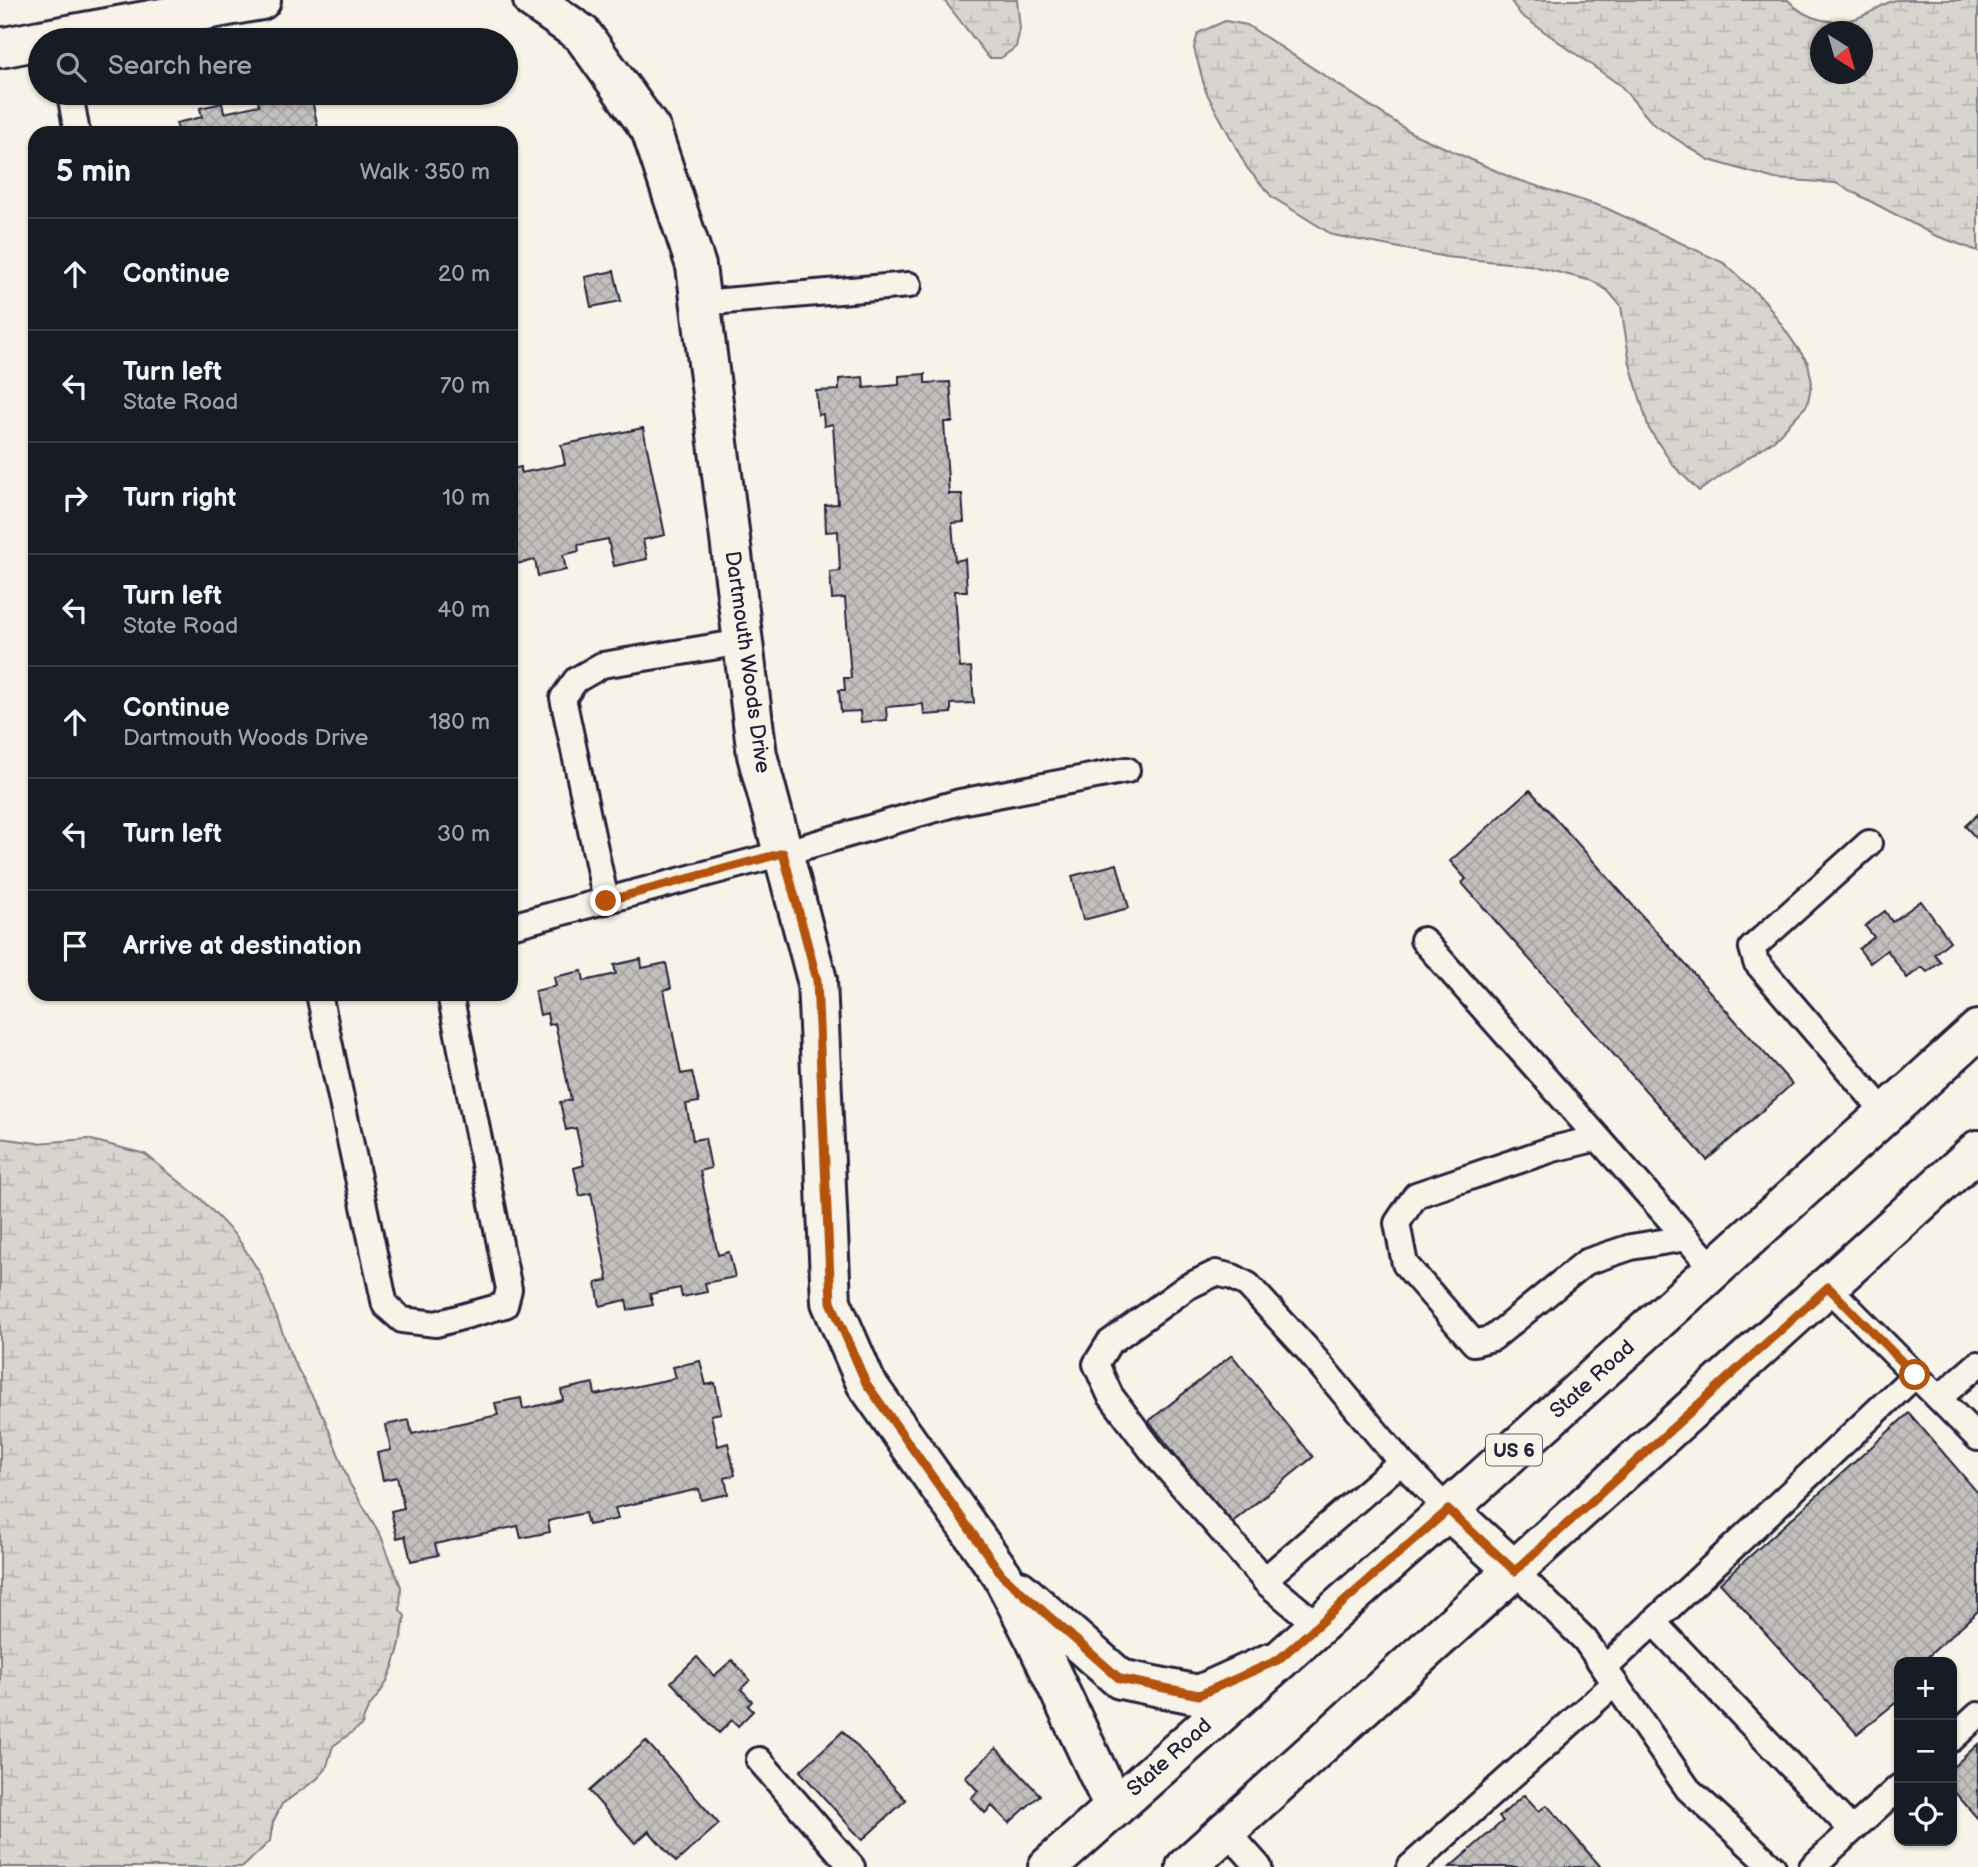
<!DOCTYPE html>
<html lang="en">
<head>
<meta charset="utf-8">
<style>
	:root { --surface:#171b24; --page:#242831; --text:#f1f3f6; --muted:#9ea1a6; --line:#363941 }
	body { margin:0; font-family:"Balsamiq Sans",sans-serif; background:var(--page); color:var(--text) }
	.controls { position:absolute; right:21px; bottom:21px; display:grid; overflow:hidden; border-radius:14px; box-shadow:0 2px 5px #0004 }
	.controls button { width:63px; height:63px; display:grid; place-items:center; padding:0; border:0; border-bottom:2px solid var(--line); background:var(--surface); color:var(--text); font:35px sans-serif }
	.compass { position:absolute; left:1810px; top:21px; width:63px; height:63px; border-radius:50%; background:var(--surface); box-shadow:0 2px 5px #0004; rotate:143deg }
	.stop { position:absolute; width:21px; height:21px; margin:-16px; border:5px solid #b45309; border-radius:50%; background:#fff }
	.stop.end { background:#b45309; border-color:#fff; box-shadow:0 2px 7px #0008 }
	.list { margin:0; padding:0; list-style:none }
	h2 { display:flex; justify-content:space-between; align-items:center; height:91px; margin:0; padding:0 28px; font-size:30px }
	h2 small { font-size:23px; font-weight:400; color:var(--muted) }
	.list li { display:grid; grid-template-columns:46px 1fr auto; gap:21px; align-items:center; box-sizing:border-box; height:112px; padding:0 28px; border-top:2px solid var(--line) }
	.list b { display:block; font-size:26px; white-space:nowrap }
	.list p { margin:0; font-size:23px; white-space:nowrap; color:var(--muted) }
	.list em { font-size:23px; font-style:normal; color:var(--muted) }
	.icon { flex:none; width:38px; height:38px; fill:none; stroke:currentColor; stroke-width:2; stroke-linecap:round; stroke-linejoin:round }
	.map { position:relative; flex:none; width:1978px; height:1867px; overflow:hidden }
	.search { position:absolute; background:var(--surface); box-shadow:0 2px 5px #0004; left:28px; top:28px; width:490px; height:77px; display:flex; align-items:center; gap:18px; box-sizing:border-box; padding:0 24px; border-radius:38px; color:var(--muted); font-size:26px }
	.panel { position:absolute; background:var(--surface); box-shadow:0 2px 5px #0004; left:28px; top:126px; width:490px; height:875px; border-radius:21px }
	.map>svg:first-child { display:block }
	.wetland { fill:url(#wetland-marsh); stroke:#7d7c85; stroke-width:2; fill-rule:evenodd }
	.building { fill:url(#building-cross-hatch); stroke:#22223b; stroke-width:2 }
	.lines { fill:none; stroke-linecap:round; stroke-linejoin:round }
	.lane-casing { stroke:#22223b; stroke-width:30 }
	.street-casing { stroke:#22223b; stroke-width:44 }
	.primary-casing { stroke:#22223b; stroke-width:44 }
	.lane { stroke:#f7f3e8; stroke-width:24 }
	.street { stroke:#f7f3e8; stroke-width:38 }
	.primary { stroke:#f7f3e8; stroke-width:38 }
	.route { stroke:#b45309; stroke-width:9 }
	.labels { text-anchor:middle; stroke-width:5; stroke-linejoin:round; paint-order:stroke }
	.shield { fill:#f7f3e8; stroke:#62616f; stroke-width:2 }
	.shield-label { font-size:19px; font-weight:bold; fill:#22223b }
	.street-label { font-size:21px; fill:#22223b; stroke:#f7f3e8 }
</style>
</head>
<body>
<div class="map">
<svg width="1978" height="1867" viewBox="0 0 1978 1867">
	<defs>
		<pattern id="wetland-marsh" width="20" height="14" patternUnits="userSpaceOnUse" patternTransform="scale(1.75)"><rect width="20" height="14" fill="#d8d5cf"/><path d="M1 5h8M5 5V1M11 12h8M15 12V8" fill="none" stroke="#b9b7b3"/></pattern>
		<pattern id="building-cross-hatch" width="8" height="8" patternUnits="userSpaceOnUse" patternTransform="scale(1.75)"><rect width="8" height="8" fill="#c2bfbd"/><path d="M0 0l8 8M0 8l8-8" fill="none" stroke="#a6a4a3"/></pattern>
	</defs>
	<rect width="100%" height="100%" fill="#f7f3e8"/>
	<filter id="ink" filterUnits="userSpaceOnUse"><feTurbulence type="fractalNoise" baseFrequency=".0143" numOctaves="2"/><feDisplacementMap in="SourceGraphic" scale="14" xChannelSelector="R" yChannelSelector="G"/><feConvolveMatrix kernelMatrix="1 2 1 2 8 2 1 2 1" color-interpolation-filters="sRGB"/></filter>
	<g filter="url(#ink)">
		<path class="wetland" d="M 944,0 L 1017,0 L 1020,29 L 1016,47 L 1001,58 L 989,58 Z
			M 1510,0 L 1788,0 C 1806,21 1837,27 1862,16 C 1873,12 1885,2 1896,0 C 1917,0 1955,0 1978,0 L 1978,251 L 1934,235 L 1836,183 L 1775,179 L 1709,160 L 1653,124 L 1621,86 L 1521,15 ZM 1820,32 L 1862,32 L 1862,74 L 1820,74 Z
			M 1225,21 L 1247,25 L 1412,133 L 1512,178 L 1606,208 L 1724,263 L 1765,301 L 1808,363 L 1812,383 L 1807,405 L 1774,440 L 1699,491 L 1673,465 L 1649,429 L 1630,364 L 1621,306 L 1608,291 L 1592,281 L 1529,265 L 1446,257 L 1333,235 L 1272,197 L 1247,168 L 1206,92 L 1194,48 L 1198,33 Z
			M 0,1138 L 37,1143 L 88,1139 L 145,1154 L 200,1198 L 237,1237 L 260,1273 L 293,1360 L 325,1420 L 350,1484 L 381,1536 L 401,1587 L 400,1610 L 405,1616 C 402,1639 397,1660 387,1681 C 379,1698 365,1706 362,1725 L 333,1746 L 326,1769 L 317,1779 L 282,1804 L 273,1822 L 270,1841 L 243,1867 L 0,1867 Z"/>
		<path class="building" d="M 271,93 L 284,93 L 285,101 L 311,95 L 318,128 L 306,130 L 307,133 L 179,133 L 176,123 L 202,117 L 200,108 L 222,103 L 224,113 L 259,105 L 257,96 Z
			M 614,271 L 621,301 L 591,307 L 585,277 Z
			M 925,374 L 925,383 L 950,382 L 953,422 L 944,422 L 949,494 L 962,494 L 964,522 L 952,523 L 955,561 L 965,559 L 967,591 L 955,591 L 960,668 L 971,667 L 974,703 L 951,704 L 951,713 L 924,715 L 923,704 L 886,707 L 887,720 L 861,722 L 860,711 L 841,712 L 839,690 L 845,690 L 844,678 L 851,678 L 845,598 L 832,599 L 830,572 L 840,571 L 838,531 L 826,532 L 825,505 L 838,504 L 833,424 L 824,426 L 823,414 L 818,415 L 816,391 L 839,390 L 839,379 L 863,377 L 864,388 L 899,385 L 899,376 Z
			M 643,428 L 665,535 L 643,540 L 647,559 L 614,566 L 608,539 L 578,545 L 579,551 L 563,555 L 566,570 L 538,576 L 535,560 L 511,565 L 511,469 L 521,467 L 521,473 L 565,464 L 561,445 Z
			M 1530,790 L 1792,1084 L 1707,1160 L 1462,883 L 1466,879 L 1450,861 Z
			M 1978,814 L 1978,840 L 1965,826 Z
			M 1117,864 L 1129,908 L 1083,920 L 1072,876 Z
			M 1921,901 L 1950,941 L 1934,954 L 1941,962 L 1927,972 L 1922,967 L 1907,978 L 1887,950 L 1870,963 L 1859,949 L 1874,937 L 1865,926 L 1885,911 L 1892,922 Z
			M 641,959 L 642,968 L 666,963 L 671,988 L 664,990 L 681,1074 L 692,1072 L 699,1102 L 686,1104 L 693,1140 L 705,1138 L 711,1168 L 700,1171 L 718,1255 L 729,1252 L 735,1277 L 705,1283 L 707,1292 L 682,1297 L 680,1288 L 650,1294 L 653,1305 L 628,1310 L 626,1300 L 600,1306 L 596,1283 L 608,1280 L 591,1193 L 580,1196 L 574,1168 L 584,1165 L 576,1128 L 566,1130 L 560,1102 L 571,1100 L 555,1023 L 549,1025 L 547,1013 L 540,1015 L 535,991 L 556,986 L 554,977 L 582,971 L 584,981 L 616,974 L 614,965 Z
			M 1232,1355 L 1313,1457 L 1230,1524 L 1149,1421 Z
			M 700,1361 L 706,1385 L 715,1383 L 721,1413 L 711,1415 L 718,1446 L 728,1443 L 735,1475 L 725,1478 L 728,1494 L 701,1500 L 699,1489 L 615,1508 L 618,1519 L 588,1525 L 585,1513 L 548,1521 L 550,1532 L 521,1538 L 518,1526 L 435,1544 L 438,1555 L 411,1561 L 405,1536 L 397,1538 L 391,1511 L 404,1508 L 397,1477 L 383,1480 L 377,1453 L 391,1450 L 386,1425 L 409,1420 L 412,1434 L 498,1415 L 495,1403 L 521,1398 L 523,1409 L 563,1400 L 561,1390 L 593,1383 L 595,1395 L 676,1378 L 673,1367 Z
			M 1909,1413 L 1978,1493 L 1978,1611 L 1922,1662 L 1899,1662 L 1899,1700 L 1857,1734 L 1720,1583 Z
			M 697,1657 L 714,1676 L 732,1660 L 750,1680 L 741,1689 L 752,1701 L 748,1706 L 753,1711 L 738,1726 L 732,1720 L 719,1733 L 671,1682 Z
			M 843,1731 L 906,1800 L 862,1840 L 800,1771 Z
			M 646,1741 L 719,1824 L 676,1862 L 649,1831 L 635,1843 L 589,1791 Z
			M 1978,1744 L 1978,1819 L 1952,1789 L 1952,1768 Z
			M 996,1748 L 1040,1795 L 1009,1823 L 992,1806 L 985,1813 L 971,1798 L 978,1791 L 965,1777 Z
			M 1524,1795 L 1539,1811 L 1547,1805 L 1601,1867 L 1450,1867 L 1503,1821 L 1499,1817 Z"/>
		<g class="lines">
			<g class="lane-casing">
				<path id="lane" d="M 70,93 L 77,133
					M 701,303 L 909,285
					M 1869,843 L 1752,948 L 1756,962 L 1886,1114
					M 606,901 L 563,698 L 576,680 L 602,665 L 743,642
					M 511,926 L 783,853 L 960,802 L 1127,770
					M 1423,940 L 1714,1269
					M 319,994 L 385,1305 L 402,1320 L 436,1324 L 505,1305 L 509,1289 L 450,994
					M 1598,1138 L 1553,1149 L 1416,1195 L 1397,1223 L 1405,1264 L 1474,1343 L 1493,1338 L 1586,1262 L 1631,1247 L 1687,1238
					M 1828,1287 L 1978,1438
					M 1939,1398 L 1978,1364
					M 1515,1571 L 1585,1640 L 1688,1789 L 1773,1867
					M 1264,1580 L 1401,1462
					M 1653,1622 L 1852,1830
					M 1317,1625 L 1268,1584 L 1153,1452 L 1110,1395 L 1096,1364 L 1109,1343 L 1187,1287 L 1216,1273 L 1233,1277 L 1248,1285 L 1306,1348 L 1401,1462 L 1448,1510
					M 1605,1668 L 1915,1375
					M 1952,1739 L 1978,1715
					M 759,1760 L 852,1867
					M 1227,1831 L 1259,1867
					M 1410,1867 L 1615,1683
					M 1812,1867 L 1899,1787"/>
			</g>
			<g class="street-casing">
				<path id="street" d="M 533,0 L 582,34 L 651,130 L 696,266 L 757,755 L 817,980 L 831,1302 L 866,1383 L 1002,1575 L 1035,1639 L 1114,1807
					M 41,40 L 261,0
					M 0,48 L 40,40
					M 1448,1510 L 1515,1571
					M 1019,1590 L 1120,1679 L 1199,1695 L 1270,1663"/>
			</g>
			<g class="primary-casing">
				<path id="primary" d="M 1048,1867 L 1448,1510 L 1978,1030
					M 1186,1867 L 1978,1150"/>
			</g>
			<use href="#lane" class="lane"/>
			<use href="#street" class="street"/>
			<use href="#primary" class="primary"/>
		</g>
	</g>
	<g class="lines" filter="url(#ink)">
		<path class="route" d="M 606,901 L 783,853 L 817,980 L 831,1302 L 866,1383 L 1002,1575 L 1120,1679 L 1199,1695 L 1278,1660 L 1448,1510 L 1515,1571 L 1828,1287 L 1915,1375"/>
	</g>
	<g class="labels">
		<rect class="shield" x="1486" y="1434.5" width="56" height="31" rx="5"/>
		<g class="shield-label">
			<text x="1514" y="1457">US 6</text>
		</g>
		<g class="street-label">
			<text transform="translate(748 662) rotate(82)" y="7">Dartmouth Woods Drive</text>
			<text transform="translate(1592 1379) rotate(-42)" y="7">State Road</text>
			<text transform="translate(1169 1757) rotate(-42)" y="7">State Road</text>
		</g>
	</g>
</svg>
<div class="controls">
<button>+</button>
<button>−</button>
<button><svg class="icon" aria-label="locate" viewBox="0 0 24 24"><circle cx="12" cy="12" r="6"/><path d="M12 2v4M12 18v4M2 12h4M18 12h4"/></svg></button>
</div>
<svg class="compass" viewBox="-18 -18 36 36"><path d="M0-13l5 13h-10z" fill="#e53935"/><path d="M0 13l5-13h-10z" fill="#9ea1a6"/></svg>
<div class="stop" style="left:1915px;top:1375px"></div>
<div class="stop end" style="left:606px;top:901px"></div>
<div class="search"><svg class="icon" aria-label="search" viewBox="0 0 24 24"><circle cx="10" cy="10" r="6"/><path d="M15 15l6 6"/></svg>Search here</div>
<section class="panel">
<h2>5 min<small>Walk · 350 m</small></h2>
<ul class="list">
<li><svg class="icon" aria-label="ahead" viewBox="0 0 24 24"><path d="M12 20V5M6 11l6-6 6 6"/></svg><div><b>Continue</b></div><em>20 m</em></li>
<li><svg class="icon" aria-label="left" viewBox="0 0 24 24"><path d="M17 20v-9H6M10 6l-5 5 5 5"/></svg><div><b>Turn left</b><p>State Road</p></div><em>70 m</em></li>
<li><svg class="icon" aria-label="right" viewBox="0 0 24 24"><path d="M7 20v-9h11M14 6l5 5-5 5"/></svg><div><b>Turn right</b></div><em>10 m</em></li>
<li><svg class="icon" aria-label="left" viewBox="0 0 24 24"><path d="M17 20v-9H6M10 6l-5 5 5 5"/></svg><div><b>Turn left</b><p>State Road</p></div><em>40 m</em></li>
<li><svg class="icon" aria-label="ahead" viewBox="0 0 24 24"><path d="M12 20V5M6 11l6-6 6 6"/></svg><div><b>Continue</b><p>Dartmouth Woods Drive</p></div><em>180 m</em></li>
<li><svg class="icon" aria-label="left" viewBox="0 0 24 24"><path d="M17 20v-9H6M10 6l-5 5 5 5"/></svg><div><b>Turn left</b></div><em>30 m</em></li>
<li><svg class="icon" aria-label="arrive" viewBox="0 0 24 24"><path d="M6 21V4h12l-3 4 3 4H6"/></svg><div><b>Arrive at destination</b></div></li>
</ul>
</section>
</div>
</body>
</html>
